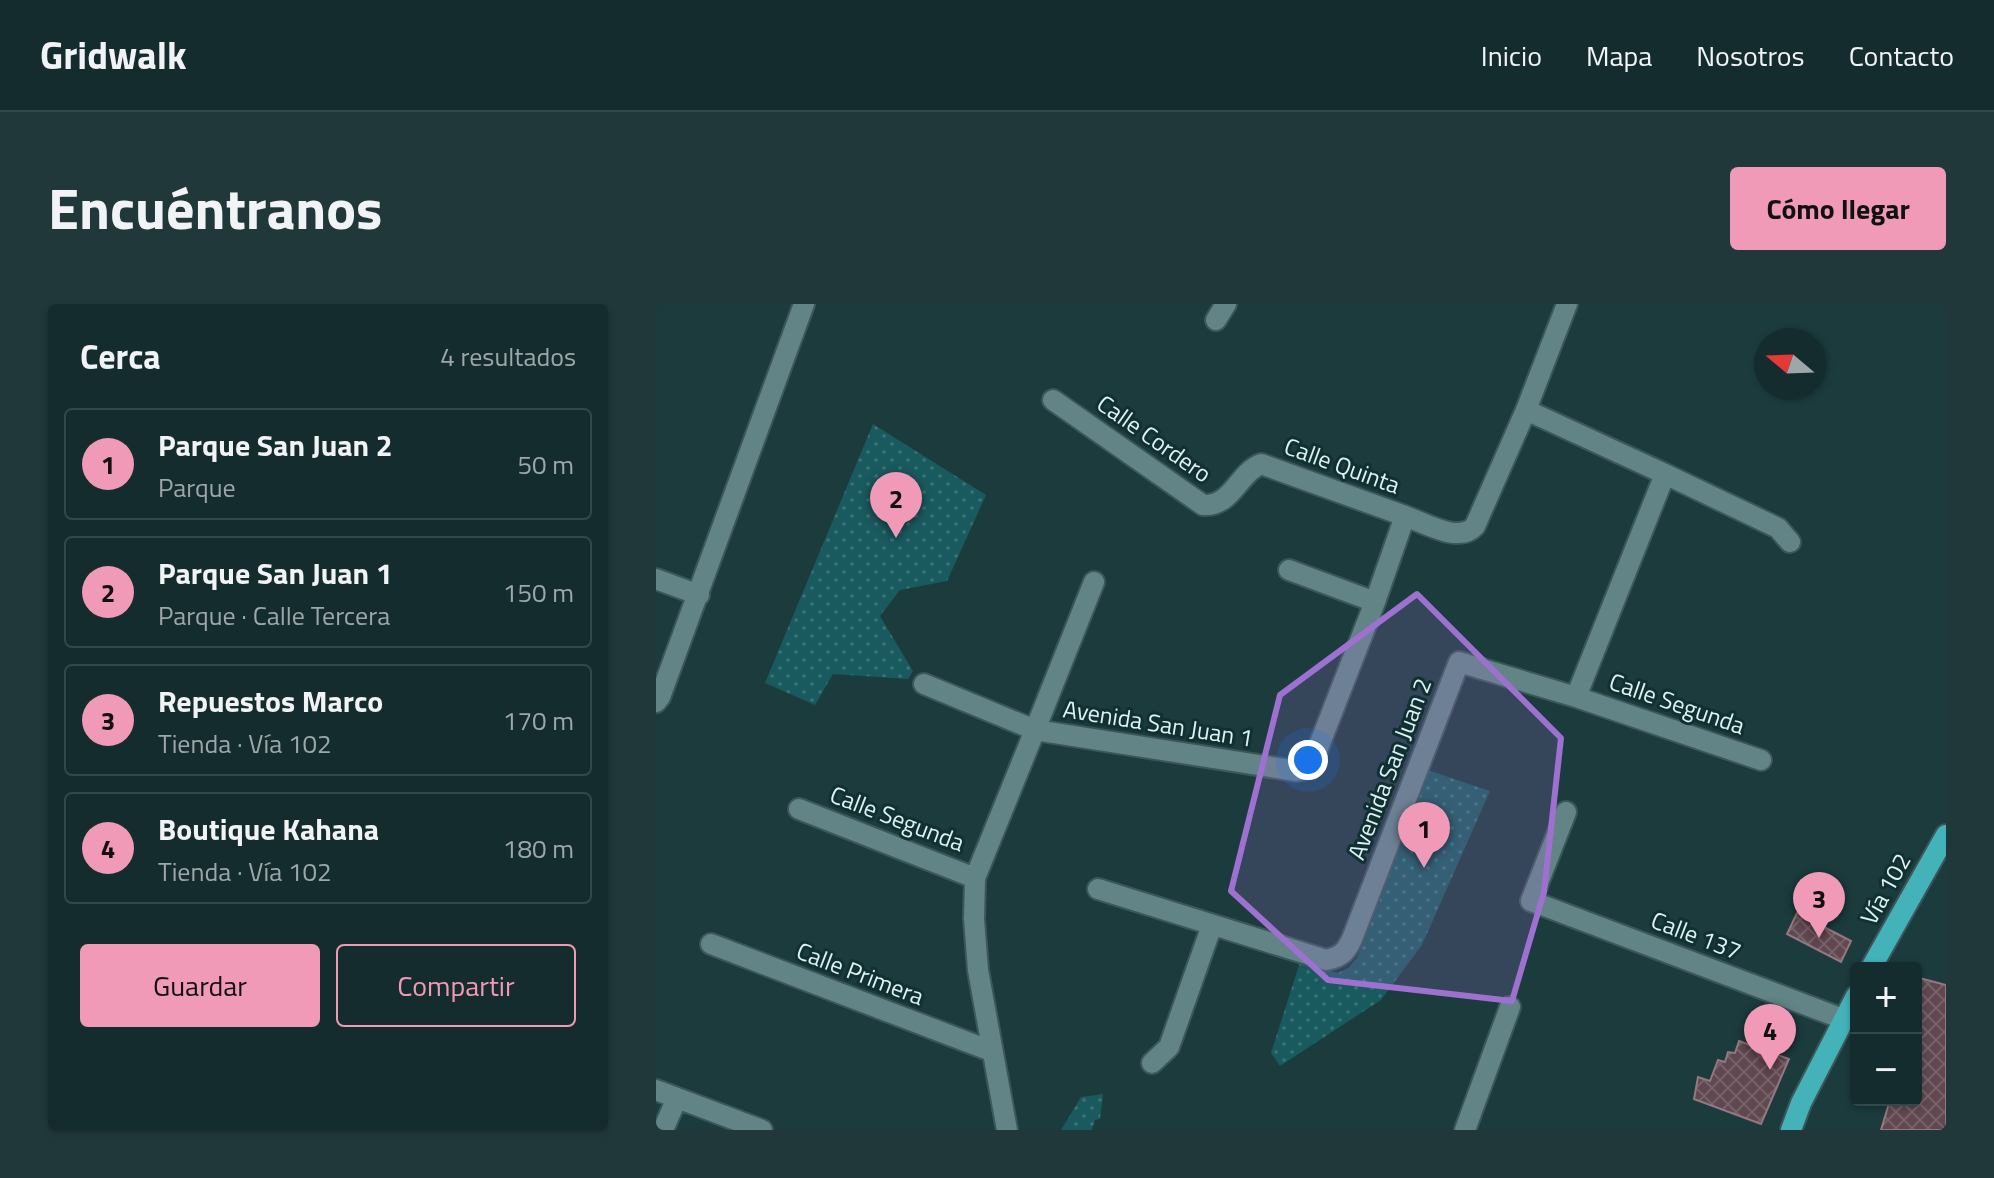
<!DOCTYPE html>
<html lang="es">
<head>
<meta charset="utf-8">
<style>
	:root { --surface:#142c2e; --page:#21383a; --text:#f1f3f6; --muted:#9da7aa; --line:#33484a; --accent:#f09ab7 }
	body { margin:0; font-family:"Titillium Web",sans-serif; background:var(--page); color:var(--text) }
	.controls { position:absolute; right:24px; bottom:24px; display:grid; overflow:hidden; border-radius:8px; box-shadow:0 2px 6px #0004 }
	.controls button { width:72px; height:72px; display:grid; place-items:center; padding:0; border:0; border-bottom:2px solid var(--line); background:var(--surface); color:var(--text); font:40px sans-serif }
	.compass { position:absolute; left:1098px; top:24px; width:72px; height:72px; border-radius:50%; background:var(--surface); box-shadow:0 2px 6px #0004; rotate:289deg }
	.you { position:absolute; left:652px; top:456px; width:28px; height:28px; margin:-20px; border:6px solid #fff; border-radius:50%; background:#1a73e8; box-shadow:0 0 0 12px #1a73e833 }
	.badge { display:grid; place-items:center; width:52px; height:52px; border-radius:50%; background:var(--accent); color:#111; font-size:26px; font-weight:700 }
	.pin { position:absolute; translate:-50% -66px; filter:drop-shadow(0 2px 4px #0008) }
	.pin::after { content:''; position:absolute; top:42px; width:28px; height:24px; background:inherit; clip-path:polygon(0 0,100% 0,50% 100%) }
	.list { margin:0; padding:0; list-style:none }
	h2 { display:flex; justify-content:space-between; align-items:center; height:104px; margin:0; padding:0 32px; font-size:34px }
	h2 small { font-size:26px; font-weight:400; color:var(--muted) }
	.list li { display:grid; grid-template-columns:52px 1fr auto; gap:24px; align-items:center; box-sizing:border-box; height:112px; margin:0 16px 16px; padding:0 16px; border:2px solid var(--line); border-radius:8px }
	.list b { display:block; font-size:30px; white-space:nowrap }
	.list p { margin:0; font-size:26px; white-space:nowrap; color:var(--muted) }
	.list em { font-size:26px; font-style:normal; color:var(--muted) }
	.actions { display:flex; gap:16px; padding:24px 32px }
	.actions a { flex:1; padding:18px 0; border:2px solid var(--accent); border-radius:8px; text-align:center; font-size:28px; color:var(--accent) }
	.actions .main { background:var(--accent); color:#111 }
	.map { position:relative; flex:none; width:1290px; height:826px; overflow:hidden; border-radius:8px }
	header { display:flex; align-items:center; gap:48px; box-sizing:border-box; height:112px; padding:0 40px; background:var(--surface); border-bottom:2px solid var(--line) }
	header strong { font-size:38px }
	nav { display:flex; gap:44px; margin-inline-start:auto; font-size:28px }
	.intro { display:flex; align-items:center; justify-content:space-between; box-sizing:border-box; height:192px; padding:0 48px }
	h1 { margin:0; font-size:56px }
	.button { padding:20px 36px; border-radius:8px; background:var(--accent); color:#111; font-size:28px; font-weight:700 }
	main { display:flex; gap:48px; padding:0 48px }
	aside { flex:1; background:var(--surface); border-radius:8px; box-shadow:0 2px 6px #0004 }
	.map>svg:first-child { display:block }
	.park { fill:url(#park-dots) }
	.building { fill:url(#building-cross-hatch); stroke:#947880; stroke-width:2 }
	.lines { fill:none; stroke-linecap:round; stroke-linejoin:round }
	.minor-casing { stroke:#3b575a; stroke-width:24 }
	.major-casing { stroke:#3b575a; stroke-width:24 }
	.minor { stroke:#628486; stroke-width:20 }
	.major { stroke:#44b2b9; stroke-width:20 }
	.marked { fill:#9e71d1; fill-opacity:0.2; stroke:#9e71d1; stroke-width:6; stroke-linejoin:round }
	.labels { text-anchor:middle; stroke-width:6; stroke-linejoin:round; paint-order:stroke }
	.street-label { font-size:24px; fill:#dff1f2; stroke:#103032 }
</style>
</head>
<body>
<header>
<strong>Gridwalk</strong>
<nav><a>Inicio</a><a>Mapa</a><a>Nosotros</a><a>Contacto</a></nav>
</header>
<div class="intro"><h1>Encuéntranos</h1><a class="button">Cómo llegar</a></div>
<main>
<aside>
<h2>Cerca<small>4 resultados</small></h2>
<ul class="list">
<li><span class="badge">1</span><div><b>Parque San Juan 2</b><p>Parque</p></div><em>50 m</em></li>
<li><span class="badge">2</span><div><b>Parque San Juan 1</b><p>Parque · Calle Tercera</p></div><em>150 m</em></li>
<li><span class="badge">3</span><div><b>Repuestos Marco</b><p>Tienda · Vía 102</p></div><em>170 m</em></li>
<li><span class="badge">4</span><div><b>Boutique Kahana</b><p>Tienda · Vía 102</p></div><em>180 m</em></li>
</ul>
<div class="actions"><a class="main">Guardar</a><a>Compartir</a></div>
</aside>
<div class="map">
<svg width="1290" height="826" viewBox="0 0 1290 826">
	<defs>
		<pattern id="park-dots" width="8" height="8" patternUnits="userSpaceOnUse" patternTransform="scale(2)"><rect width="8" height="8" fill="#195a5e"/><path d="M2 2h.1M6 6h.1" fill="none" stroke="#3a7276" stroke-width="1.8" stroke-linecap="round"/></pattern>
		<pattern id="building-cross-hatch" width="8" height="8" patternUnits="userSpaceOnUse" patternTransform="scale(2)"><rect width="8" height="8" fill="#61474f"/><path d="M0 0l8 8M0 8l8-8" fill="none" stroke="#776269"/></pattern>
	</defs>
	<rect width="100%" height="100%" fill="#1b3b3d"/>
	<path class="park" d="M 217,120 L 330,191 L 291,277 L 244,286 L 224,312 L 257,367 L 252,375 L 177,370 L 159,401 L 109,379 Z
		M 772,466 L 834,487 L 766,641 L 725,696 L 624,762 L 615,749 L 644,658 L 682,669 L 692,664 L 701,654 Z
		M 447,790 L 444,815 L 439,816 L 436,826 L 405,826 L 425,793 Z"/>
	<path class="building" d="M 1141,609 L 1195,637 L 1185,658 L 1131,630 Z
		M 1260,673 L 1290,681 L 1290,826 L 1225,826 L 1234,796 L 1260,796 Z
		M 1083,737 L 1133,755 L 1105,820 L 1038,795 L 1042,773 L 1054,777 L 1062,756 L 1069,758 L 1072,748 L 1079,749 Z"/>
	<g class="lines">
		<g class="minor-casing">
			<path id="minor" d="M 560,16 L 570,0
				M 397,96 L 547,201 C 576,203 582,169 605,160 L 749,212
				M 1009,170 L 1122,224 L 1134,238
				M 633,266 L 719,298
				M 0,275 L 43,291
				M 268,380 L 379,426 L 438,278
				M 920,393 L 1105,456
				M 0,398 L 4,393 L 148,0
				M 143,505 L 319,574
				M 910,508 L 875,597 L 1187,715
				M 442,585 L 670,656 C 685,653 690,648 696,635 L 803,358 L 920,393 L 1009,170 L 870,106
				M 55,640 L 335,747
				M 496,759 L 513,743 L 556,621
				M 0,786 L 106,826
				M 7,826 L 21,794
				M 351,826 L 322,666 L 318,615 L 319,574 L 379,426 L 640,467 L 651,465 L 657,457 L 719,298 L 749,212 C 769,219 803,240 819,222 L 870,106 L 911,0
				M 809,826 L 854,703"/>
		</g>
		<g class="major-casing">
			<path id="major" d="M 1215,664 L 1290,531
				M 1135,826 L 1145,799 L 1200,692"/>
		</g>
		<use href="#minor" class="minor"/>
		<use href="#major" class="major"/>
	</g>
	<path class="marked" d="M 761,290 L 905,434 L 888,588 L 856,697 L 672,676 L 575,587 L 624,391 Z"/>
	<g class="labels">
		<g class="street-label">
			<text transform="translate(498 135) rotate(35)" y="8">Calle Cordero</text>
			<text transform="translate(686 162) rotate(20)" y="8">Calle Quinta</text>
			<text transform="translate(1021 400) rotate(19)" y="8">Calle Segunda</text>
			<text transform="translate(502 420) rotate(9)" y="8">Avenida San Juan 1</text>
			<text transform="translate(734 465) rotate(-69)" y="8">Avenida San Juan 2</text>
			<text transform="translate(241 515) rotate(21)" y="8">Calle Segunda</text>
			<text transform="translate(1230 585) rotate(-61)" y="8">Vía 102</text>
			<text transform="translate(1040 632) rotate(21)" y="8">Calle 137</text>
			<text transform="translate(204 670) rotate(21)" y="8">Calle Primera</text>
		</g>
	</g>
</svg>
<div class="controls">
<button>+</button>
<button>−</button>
</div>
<svg class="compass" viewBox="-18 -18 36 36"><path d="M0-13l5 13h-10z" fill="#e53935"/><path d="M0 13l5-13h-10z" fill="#9da7aa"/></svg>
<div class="you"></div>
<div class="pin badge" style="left:768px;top:564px">1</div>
<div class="pin badge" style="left:240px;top:234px">2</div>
<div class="pin badge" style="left:1163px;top:634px">3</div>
<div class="pin badge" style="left:1114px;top:766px">4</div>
</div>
</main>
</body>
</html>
